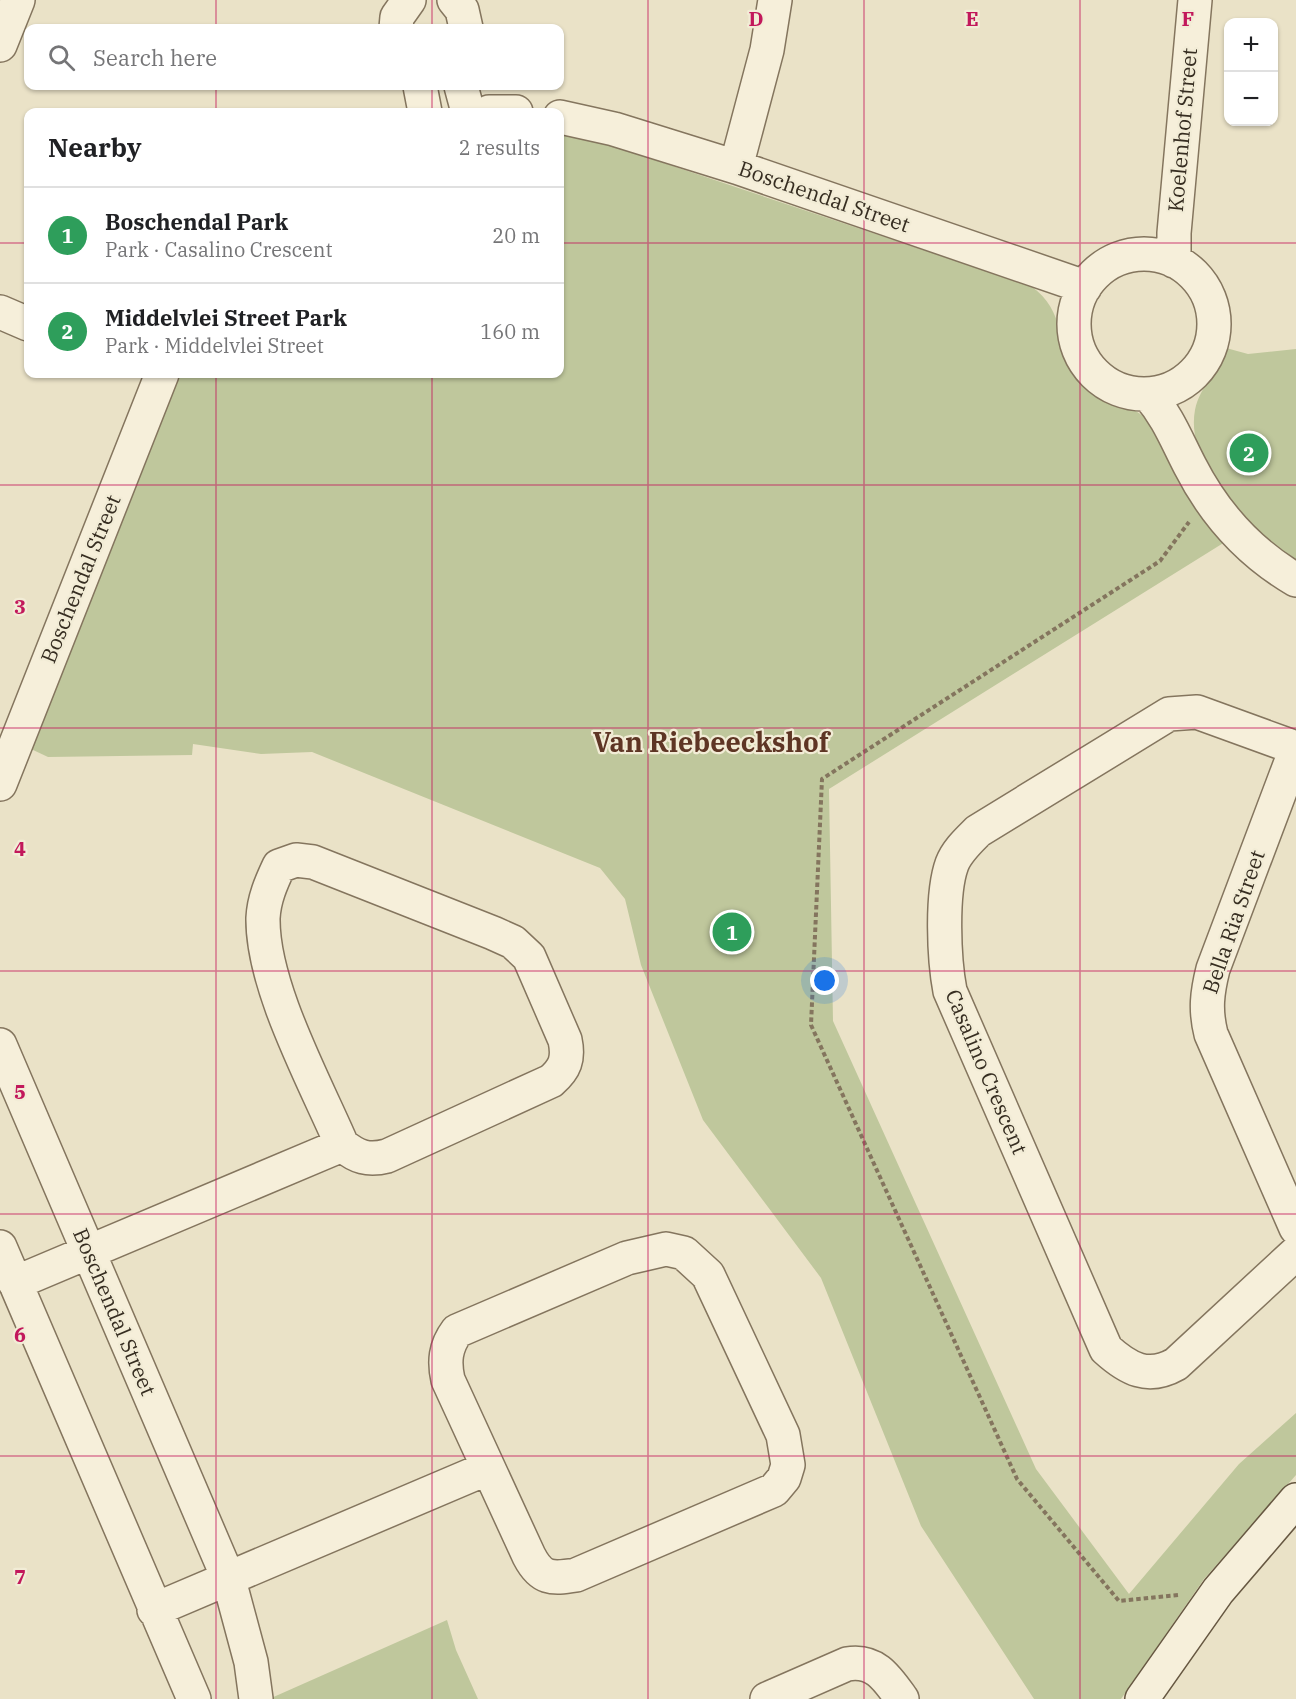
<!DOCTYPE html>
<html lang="en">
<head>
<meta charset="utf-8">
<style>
	:root { --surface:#fff; --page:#f6f6f6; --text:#202124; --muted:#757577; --line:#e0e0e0; --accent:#1a73e8 }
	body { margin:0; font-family:"IBM Plex Serif",serif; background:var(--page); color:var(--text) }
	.controls { position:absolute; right:18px; top:18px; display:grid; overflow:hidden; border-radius:12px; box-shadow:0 2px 4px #0004 }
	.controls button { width:54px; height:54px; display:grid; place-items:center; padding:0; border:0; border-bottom:2px solid var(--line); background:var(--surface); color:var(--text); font:30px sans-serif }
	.you { position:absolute; left:825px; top:981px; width:21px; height:21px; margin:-15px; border:4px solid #fff; border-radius:50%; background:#1a73e8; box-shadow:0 0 0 9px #1a73e833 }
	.badge { display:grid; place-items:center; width:39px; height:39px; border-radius:50%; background:var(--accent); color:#fff; font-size:20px; font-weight:700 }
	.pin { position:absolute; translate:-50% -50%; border:3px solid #fff; box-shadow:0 2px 6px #0006 }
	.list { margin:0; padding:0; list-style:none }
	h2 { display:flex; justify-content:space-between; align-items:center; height:78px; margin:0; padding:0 24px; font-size:26px }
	h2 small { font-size:20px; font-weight:400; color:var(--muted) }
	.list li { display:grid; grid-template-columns:39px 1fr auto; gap:18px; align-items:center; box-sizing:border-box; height:96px; padding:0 24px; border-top:2px solid var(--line) }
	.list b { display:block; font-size:22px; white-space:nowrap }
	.list p { margin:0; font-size:20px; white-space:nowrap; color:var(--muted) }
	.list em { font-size:20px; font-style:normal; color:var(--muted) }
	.icon { flex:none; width:33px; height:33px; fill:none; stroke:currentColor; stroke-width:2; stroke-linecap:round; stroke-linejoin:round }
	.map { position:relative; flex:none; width:1296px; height:1699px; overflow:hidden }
	.search { position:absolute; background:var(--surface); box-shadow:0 2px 4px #0004; left:24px; top:24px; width:540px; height:66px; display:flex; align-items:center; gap:15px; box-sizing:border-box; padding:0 21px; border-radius:12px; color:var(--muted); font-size:22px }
	.panel { position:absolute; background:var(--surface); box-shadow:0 2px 4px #0004; left:24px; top:108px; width:540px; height:270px; border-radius:12px }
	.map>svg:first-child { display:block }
	.green { fill:#bfc79c }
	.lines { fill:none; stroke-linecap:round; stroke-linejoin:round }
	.street-casing { stroke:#84755e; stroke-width:36 }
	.secondary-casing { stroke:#665741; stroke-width:36 }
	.path { stroke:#84755e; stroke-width:4; stroke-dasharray:4.5 3; stroke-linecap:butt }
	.street { stroke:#f6efda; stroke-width:33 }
	.secondary { stroke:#f6efda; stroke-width:33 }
	.grid { fill:none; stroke:#c2185b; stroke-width:1.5; stroke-opacity:0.55 }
	.labels { text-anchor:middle; stroke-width:4.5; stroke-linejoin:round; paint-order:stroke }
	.street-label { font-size:21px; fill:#362d21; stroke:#f2ecd6 }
	.district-label { font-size:27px; font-weight:bold; fill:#5e3524; stroke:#f2ecd6 }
	.grid-label { font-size:20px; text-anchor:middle; font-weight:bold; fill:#c2185b; stroke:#f2ecd6; stroke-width:4.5; stroke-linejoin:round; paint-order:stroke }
</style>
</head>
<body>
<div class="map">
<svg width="1296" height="1699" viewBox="0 0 1296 1699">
	<rect width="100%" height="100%" fill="#eae2c7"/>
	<path class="green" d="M 560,132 L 610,145 L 1031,286 C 1067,312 1055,344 1078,376 C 1098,404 1121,399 1143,416 C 1157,427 1165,445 1175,460 C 1192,487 1208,514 1225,542 L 829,789 L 833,1021 L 1036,1469 L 1129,1594 L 1239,1464 L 1296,1413 L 1296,1475 L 1204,1579 L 1121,1699 L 1034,1699 L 921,1526 L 821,1278 L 703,1120 L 641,965 L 625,899 L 600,868 L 312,752 L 261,754 L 193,744 L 192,755 L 48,757 L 31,749 L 179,374 L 560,374 Z
		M 1226,348 L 1248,354 L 1296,349 L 1296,562 C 1255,530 1184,469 1195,410 C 1200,386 1219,370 1226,348 Z
		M 447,1620 L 456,1650 L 478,1699 L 269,1699 Z"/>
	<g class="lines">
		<g class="street-casing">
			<path id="street" d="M 454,0 L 462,10 L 466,28
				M 396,28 L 397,17 L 409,0
				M 0,45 L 18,0
				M 420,86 L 425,112
				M 461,86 L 468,112
				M 489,112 L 516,112
				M 560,117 L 614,129 L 736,167 L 1085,287
				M 736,167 L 767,50 L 775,0
				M1074 324a70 70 0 1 1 140 0a70 70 0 1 1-140 0Z
				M 1174,261 L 1174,233 L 1195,0
				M 0,312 L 28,324
				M 1148,394 C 1168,417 1176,439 1190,466 C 1214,513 1250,553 1296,580
				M 1296,748 L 1197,712 L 1169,714 L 978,831 C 968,841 957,851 952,864 C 941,894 944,960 950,991 L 1106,1349 C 1128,1369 1148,1380 1176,1364 L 1296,1253
				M 1296,749 L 1213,969 C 1207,993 1205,1010 1211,1034 L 1296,1228
				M 0,784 L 162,374
				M 296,860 L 313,862 L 493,933 L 513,942 L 529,957 L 565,1040 C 569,1059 565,1069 551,1081 L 387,1156 C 368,1161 357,1157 342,1145 C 315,1082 262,986 263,918 C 264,899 271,883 279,866 Z
				M 0,1045 L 229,1580 L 251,1662 L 256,1699
				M 0,1247 L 194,1699
				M 666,1249 L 684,1253 L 708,1275 L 783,1435 L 788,1465 L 784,1478 L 774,1490 L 576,1575 C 551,1579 541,1579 529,1556 L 448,1380 C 444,1362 445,1347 457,1331 L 627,1258 Z
				M 15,1283 L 342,1145
				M 154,1610 L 488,1468
				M 767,1699 L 847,1664 C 875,1659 887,1678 902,1699"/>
		</g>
		<g class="secondary-casing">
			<path id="secondary" d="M 1142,1699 L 1218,1591 L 1296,1500"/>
		</g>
		<path class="path" d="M 1178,1595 L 1119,1601 L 1017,1479 L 811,1025 L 822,779 L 1160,561 L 1189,522"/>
		<use href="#street" class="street"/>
		<use href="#secondary" class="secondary"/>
	</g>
	<path class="grid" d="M 216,0 L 216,28M 432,0 L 432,28M 648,0 L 648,1699M 864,0 L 864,1699M 1080,0 L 1080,1699M 216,86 L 216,112M 432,86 L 432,112M 0,243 L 28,243M 560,243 L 1296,243M 216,374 L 216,1699M 432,374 L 432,1699M 0,485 L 1296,485M 0,728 L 1296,728M 0,971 L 1296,971M 0,1214 L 1296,1214M 0,1456 L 1296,1456"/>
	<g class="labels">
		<g class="street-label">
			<text transform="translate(1183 130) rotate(-85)" y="7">Koelenhof Street</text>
			<text transform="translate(824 197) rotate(19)" y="7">Boschendal Street</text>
			<text transform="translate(81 579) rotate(-68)" y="7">Boschendal Street</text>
			<text transform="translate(1234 922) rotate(-71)" y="7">Bella Ria Street</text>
			<text transform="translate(986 1072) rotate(67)" y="7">Casalino Crescent</text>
			<text transform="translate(114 1312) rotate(67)" y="7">Boschendal Street</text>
		</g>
		<g class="district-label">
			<text x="711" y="752">Van Riebeeckshof</text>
		</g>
	</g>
	<g class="grid-label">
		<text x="756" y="26">D</text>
		<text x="972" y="26">E</text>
		<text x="1188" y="26">F</text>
		<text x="20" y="614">3</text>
		<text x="20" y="856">4</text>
		<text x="20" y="1099">5</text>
		<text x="20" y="1342">6</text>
		<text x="20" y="1584">7</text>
	</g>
</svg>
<div class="controls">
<button>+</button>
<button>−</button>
</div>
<div class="you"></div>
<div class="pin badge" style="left:732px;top:932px;background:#2e9e5b">1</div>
<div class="pin badge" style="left:1249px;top:453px;background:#2e9e5b">2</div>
<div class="search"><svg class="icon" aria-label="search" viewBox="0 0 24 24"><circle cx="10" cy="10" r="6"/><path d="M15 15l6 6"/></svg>Search here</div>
<section class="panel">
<h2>Nearby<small>2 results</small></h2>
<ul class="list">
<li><span class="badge" style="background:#2e9e5b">1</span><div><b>Boschendal Park</b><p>Park · Casalino Crescent</p></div><em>20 m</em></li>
<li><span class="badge" style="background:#2e9e5b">2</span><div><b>Middelvlei Street Park</b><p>Park · Middelvlei Street</p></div><em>160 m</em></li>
</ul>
</section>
</div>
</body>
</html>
